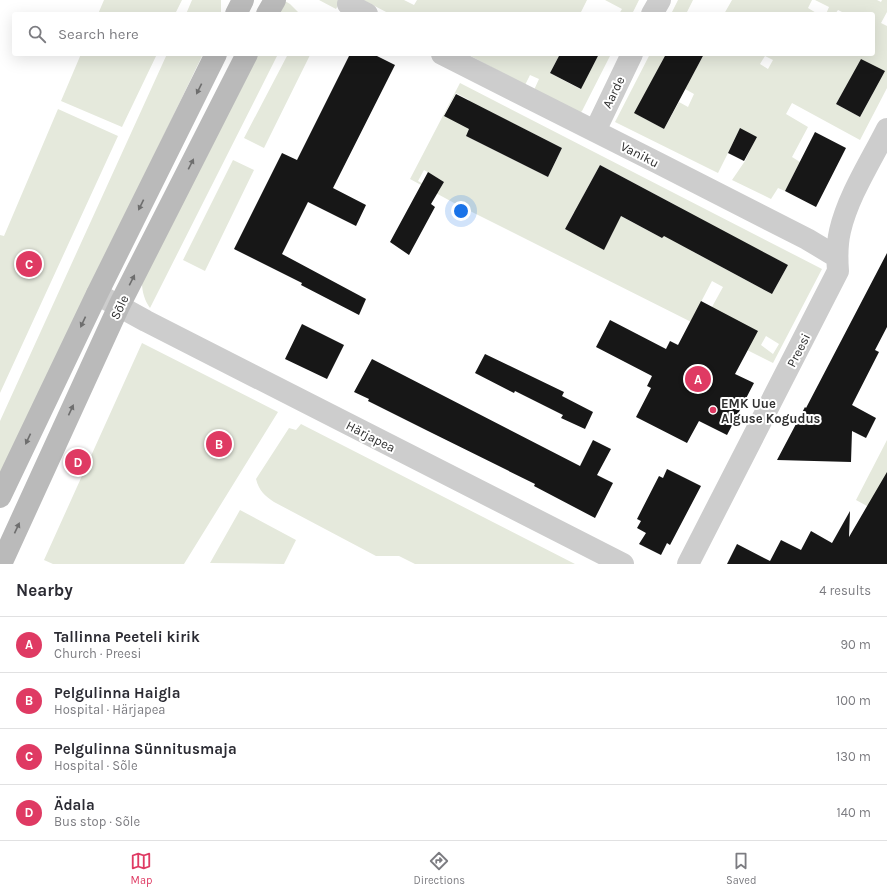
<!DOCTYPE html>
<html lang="en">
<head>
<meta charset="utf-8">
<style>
	:root { --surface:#fff; --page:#f2f2f3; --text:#2b2b33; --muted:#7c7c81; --line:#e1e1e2; --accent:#df3a63 }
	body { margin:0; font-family:Karla,sans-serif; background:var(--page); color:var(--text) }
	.you { position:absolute; left:461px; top:211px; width:14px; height:14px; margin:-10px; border:3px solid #fff; border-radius:50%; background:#1a73e8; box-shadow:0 0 0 6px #1a73e833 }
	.badge { display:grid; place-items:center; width:26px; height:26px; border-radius:50%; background:var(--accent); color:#fff; font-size:13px; font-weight:700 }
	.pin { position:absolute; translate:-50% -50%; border:2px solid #fff; box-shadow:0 1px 4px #0006 }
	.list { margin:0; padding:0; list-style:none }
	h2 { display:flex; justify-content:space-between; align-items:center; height:52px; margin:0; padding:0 16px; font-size:17px }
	h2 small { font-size:13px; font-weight:400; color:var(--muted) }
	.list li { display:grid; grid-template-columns:26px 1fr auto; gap:12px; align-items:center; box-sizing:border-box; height:56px; padding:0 16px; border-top:1px solid var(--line) }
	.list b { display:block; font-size:15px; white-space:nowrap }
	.list p { margin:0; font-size:13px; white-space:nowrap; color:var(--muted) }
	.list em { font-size:13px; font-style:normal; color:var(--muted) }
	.icon { flex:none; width:22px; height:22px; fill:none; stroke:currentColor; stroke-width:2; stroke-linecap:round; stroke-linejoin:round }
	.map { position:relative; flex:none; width:887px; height:564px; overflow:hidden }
	.search { position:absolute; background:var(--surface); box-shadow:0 4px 16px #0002; left:12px; right:12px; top:12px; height:44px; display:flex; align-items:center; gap:10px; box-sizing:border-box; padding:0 14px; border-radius:4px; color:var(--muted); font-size:15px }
	.sheet { height:276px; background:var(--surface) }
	nav { display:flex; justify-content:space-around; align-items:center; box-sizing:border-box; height:56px; border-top:1px solid var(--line); background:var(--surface); font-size:11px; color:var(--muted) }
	nav a { display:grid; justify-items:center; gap:2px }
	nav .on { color:var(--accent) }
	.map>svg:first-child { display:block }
	.green { fill:#e5e9dc; fill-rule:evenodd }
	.building { fill:#171717 }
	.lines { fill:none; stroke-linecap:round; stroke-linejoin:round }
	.minor { stroke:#cdcdcd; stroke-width:22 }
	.secondary { stroke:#bababa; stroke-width:22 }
	.oneway { fill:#6e6e6e }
	.poi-dot { fill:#df3a63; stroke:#fff; stroke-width:1.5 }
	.labels { text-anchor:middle; stroke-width:4; stroke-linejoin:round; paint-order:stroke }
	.street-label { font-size:13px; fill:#303030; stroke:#fff }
	.poi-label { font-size:13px; font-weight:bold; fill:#303030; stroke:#fff; text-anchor:start }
</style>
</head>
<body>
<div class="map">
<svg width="887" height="564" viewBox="0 0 887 564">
	<rect width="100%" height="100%" fill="#fff"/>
	<path class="green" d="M 104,0 L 182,0 L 175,14 L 98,14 Z
		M 192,0 L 221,0 L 221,14 L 186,14 Z
		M 319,0 L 341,0 L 336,9 Z
		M 363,0 L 404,0 L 414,5 L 417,0 L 587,0 L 580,14 L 390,14 Z
		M 605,0 L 639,0 L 632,14 L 619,14 L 622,9 Z
		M 678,0 L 693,0 L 687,12 L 690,14 L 671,14 Z
		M 732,0 L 812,0 L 808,8 L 818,14 L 724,14 Z
		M 815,0 L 877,0 L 881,2 L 882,0 L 887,0 L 887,12 L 881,23 L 887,26 L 887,88 L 860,140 L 792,103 L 786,114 L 808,127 L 792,157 L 800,162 L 785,191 L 778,188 L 771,199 L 732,180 L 745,161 L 756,137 L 740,129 L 718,173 L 615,122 L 650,54 L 666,54 L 635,113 L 664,129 L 679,102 L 688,107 L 694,94 L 685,89 L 704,54 L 740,54 L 744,56 L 745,54 L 873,54 L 873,14 L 846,14 L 838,10 L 835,14 L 826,14 L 829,7 ZM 765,56 L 773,60 L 768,69 L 760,64 ZM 848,79 L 873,93 L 860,117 L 836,104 L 850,80 Z
		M 285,1 L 290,4 L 298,12 L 298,14 L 278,14 Z
		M 81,54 L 157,54 L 122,127 L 61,101 Z
		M 167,54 L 203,54 L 0,475 L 0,421 Z
		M 257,54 L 278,54 L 150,308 C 145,301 142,292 142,283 Z
		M 288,54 L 310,55 L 264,148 L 244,138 Z
		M 467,54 L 560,54 L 550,73 L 580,89 L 599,54 L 611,54 L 582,111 L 580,113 L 534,90 L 539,79 L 530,75 L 525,85 Z
		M 460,83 L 822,269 L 773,363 L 456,204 L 410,179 ZM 456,93 L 469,100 L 457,122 L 444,115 ZM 481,107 L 562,148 L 548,177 L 466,136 ZM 600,165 L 679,207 L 662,238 L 583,196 ZM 424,170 L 444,182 L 438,192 L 418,181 ZM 574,212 L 613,232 L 604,249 L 565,229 ZM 706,223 L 788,265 L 772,294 L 692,251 ZM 712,281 L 723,287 L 702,325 L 692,319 ZM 766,336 L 779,344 L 773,354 L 761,345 Z
		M 58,109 L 118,136 L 0,393 L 0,235 L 4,236 Z
		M 233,160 L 254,170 L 205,271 L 183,260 Z
		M 142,343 L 278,412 L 184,564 L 53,564 L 44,560 Z
		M 301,424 L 575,564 L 415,564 L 399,556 L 376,556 L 274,502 C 265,496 259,491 256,479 L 289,428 L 296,430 Z
		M 887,440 L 887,496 L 867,506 L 856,500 Z
		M 240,510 L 296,540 L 284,564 L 210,563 Z"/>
	<path class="building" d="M 350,54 L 373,54 L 395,65 L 333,188 L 366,205 L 356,226 L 308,202 L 282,254 L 366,299 L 359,315 L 301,285 L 302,283 L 234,249 L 282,153 L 297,160 Z
		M 560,54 L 599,54 L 581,89 L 550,73 Z
		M 666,54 L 704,54 L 664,129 L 634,113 Z
		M 861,59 L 885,71 L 860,117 L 836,104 Z
		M 456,94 L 562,148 L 548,177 L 466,136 L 469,129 L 444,116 Z
		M 740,128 L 757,137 L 744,161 L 728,153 Z
		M 815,132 L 846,148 L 816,207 L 785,191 Z
		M 600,165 L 788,265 L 772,294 L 664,236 L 662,238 L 621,216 L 604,250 L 565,229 Z
		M 428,172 L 444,182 L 431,204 L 435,207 L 409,255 L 390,242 Z
		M 887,253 L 887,327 L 875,350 L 879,352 L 852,405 L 876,418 L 866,438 L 852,431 L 851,462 L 777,460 L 805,407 L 806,408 Z
		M 701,301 L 758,331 L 735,374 L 754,383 L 727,435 L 699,421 L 687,443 L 636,417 L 651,388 L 647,386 L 652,376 L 596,347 L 610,320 L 666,349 L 670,341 L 678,345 Z
		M 302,324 L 344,345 L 327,379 L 285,359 Z
		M 485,354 L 564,392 L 562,396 L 593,412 L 585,429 L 561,418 L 563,415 L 515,391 L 514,393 L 475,373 Z
		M 372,359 L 580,466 L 593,440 L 611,449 L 597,475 L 613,483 L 595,518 L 534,486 L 535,484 L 428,431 L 368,401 L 369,399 L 354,392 Z
		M 667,469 L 701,486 L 670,545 L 667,543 L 661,555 L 639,544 L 646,533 L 637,528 L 641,521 L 637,519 L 659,476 L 663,478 Z
		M 887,472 L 887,564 L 727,564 L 737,544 L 770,561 L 781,540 L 801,550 L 811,531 L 832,543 L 850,511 L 849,537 Z"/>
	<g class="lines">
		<path class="minor" d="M 348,4 L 367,14
			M 652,14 L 660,0
			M 442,54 L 658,163 L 807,239 L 837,257
			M 595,131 L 632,54
			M 97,294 L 146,321 L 623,564
			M 688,564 L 838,271 C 837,258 837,244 840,231 C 848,196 871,161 887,129"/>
		<path class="secondary" d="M 236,14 L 243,0
			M 267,14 L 275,0
			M 0,497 L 97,294 L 216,54
			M 1,564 L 119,306 L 247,54"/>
	</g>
	<defs><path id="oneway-solid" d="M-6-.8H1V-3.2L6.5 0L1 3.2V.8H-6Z"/></defs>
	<g class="oneway">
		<use href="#oneway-solid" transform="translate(199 89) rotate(116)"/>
		<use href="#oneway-solid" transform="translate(191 164) rotate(-63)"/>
		<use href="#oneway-solid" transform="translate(141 205) rotate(116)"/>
		<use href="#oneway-solid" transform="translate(132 280) rotate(-63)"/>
		<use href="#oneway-solid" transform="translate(83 322) rotate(115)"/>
		<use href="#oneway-solid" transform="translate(71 410) rotate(-65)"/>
		<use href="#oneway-solid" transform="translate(28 439) rotate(115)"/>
		<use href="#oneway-solid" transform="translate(17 528) rotate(-65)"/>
	</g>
	<circle class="poi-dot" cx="713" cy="410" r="4"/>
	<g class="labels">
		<g class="street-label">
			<text transform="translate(613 92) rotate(-64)" y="5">Aarde</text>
			<text transform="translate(640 154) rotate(27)" y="5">Vaniku</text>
			<text transform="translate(119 307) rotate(-64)" y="5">Sõle</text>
			<text transform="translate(798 350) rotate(-63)" y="5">Preesi</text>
			<text transform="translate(371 436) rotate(27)" y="5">Härjapea</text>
		</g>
		<g class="poi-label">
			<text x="721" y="408">EMK Uue<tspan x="721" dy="15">Alguse Kogudus</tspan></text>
		</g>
	</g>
</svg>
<div class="you"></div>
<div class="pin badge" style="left:698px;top:379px">A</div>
<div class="pin badge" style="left:219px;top:444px">B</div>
<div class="pin badge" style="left:29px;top:264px">C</div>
<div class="pin badge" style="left:78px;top:462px">D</div>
<div class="search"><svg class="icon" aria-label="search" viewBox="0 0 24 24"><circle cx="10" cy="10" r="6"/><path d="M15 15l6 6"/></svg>Search here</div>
</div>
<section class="sheet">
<h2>Nearby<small>4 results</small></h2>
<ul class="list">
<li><span class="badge">A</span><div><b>Tallinna Peeteli kirik</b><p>Church · Preesi</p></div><em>90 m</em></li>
<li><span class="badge">B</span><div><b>Pelgulinna Haigla</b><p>Hospital · Härjapea</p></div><em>100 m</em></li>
<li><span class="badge">C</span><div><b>Pelgulinna Sünnitusmaja</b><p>Hospital · Sõle</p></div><em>130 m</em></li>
<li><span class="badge">D</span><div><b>Ädala</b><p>Bus stop · Sõle</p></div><em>140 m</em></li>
</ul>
</section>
<nav>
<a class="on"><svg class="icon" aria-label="map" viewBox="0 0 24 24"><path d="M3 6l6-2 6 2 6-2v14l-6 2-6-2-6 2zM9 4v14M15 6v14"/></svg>Map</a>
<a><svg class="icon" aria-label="directions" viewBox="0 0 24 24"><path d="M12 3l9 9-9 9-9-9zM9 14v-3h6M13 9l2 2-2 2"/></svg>Directions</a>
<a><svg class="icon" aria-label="saved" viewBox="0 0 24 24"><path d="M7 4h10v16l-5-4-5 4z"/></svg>Saved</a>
</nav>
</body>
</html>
